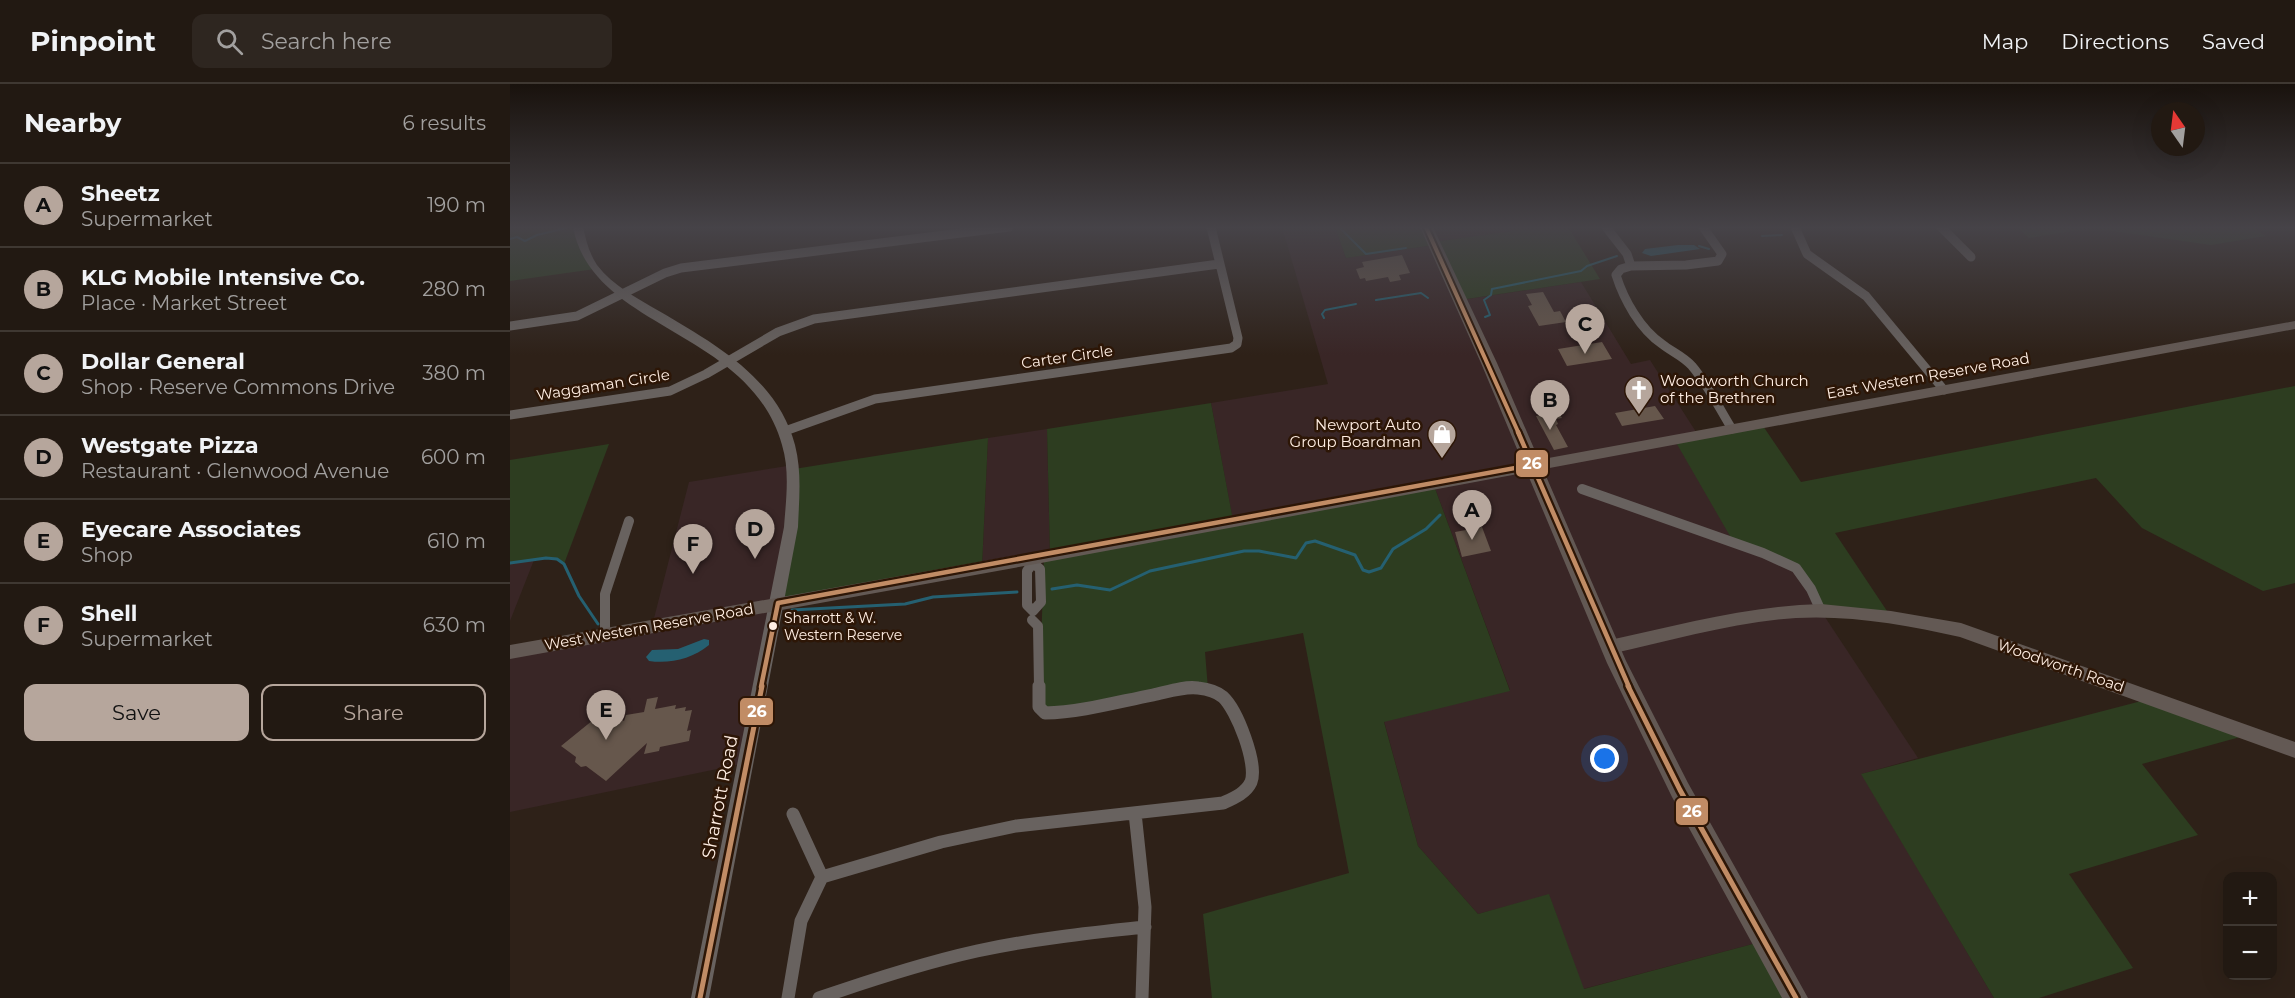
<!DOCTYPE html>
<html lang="en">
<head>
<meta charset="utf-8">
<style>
	:root { --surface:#221912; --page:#2e2620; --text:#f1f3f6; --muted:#a2a09f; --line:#3f3832; --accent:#b6a69c }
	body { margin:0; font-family:Montserrat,sans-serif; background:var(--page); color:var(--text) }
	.controls { position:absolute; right:18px; bottom:18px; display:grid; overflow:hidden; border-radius:12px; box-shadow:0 6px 24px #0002 }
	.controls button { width:54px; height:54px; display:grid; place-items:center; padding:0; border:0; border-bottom:2px solid var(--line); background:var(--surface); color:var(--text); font:30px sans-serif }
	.compass { position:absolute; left:1641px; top:18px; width:54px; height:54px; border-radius:50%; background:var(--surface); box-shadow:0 6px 24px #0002; rotate:346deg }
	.you { position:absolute; left:1095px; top:675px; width:21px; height:21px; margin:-15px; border:4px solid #fff; border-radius:50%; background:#1a73e8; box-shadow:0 0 0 9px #1a73e833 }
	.badge { display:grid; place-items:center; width:39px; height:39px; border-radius:50%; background:var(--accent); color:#111; font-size:20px; font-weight:700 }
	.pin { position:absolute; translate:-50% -50px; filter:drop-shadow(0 2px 3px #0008) }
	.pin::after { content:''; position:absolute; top:32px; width:21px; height:18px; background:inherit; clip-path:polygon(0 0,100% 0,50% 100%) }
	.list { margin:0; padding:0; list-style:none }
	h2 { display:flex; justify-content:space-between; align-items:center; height:78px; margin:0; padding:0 24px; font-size:26px }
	h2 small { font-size:20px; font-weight:400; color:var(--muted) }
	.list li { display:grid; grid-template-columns:39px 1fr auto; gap:18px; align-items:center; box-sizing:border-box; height:84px; padding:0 24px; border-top:2px solid var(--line) }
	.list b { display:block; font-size:22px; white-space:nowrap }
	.list p { margin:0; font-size:20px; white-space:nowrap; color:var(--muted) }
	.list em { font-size:20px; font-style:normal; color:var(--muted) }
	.actions { display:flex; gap:12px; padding:18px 24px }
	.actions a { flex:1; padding:14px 0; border:2px solid var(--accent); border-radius:12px; text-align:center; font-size:21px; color:var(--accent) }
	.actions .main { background:var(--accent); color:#111 }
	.icon { flex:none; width:33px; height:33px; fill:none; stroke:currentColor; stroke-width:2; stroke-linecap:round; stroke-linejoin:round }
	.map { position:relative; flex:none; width:1785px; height:914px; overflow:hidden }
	header { display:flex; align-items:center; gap:36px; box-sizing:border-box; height:84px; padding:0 30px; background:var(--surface); border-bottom:2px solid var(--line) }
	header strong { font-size:28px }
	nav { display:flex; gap:33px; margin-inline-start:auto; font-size:21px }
	.search { width:420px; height:54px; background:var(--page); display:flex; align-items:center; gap:15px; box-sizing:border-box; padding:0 21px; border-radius:12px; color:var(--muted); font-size:22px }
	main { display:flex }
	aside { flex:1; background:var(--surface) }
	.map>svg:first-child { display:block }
	.commercial { fill:#392626 }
	.green { fill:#2d3d20 }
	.water { fill:#256071 }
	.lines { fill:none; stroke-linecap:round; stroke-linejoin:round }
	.stream-far1 { stroke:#256071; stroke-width:2 }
	.stream { stroke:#256071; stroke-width:3 }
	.building { fill:#66574c }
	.minor-far2 { stroke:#68625f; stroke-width:9 }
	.minor-far1 { stroke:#68625f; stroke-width:10 }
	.minor { stroke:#68625f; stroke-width:13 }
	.tertiary { fill:#68625f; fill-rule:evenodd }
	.secondary { fill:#635954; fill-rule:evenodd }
	.primary { fill:#625853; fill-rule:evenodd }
	.bus-1-far2-casing { stroke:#2d1606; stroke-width:8 }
	.bus-1-far1-casing { stroke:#2d1606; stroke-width:9 }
	.bus-1-casing { stroke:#2d1606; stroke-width:10 }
	.bus-1-far2 { stroke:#c18c65; stroke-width:4 }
	.bus-1-far1 { stroke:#c18c65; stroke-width:4.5 }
	.bus-1 { stroke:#c18c65; stroke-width:5 }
	.bus-dot { fill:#ffeee3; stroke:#2d1606; stroke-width:2 }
	.labels { text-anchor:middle; stroke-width:5; stroke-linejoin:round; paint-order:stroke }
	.bus-label { font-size:14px; fill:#ffeee3; stroke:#2d1606; text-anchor:start }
	.street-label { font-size:15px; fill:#ffeee3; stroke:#2d1606 }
	.poi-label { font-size:15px; fill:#ffeee3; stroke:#2d1606; text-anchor:start }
	.near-street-label { font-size:18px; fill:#ffeee3; stroke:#2d1606 }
	.line-badge { stroke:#2d1606; stroke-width:2 }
	.badge-label { font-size:16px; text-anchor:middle; font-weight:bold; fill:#fff }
</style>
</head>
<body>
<header>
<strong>Pinpoint</strong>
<div class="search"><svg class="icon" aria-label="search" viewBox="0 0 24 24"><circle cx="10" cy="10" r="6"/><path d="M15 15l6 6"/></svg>Search here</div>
<nav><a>Map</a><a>Directions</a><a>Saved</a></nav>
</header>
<main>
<aside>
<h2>Nearby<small>6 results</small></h2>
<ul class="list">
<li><span class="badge">A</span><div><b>Sheetz</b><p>Supermarket</p></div><em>190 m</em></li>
<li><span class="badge">B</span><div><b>KLG Mobile Intensive Co.</b><p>Place · Market Street</p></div><em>280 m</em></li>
<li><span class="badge">C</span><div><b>Dollar General</b><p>Shop · Reserve Commons Drive</p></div><em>380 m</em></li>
<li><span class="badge">D</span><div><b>Westgate Pizza</b><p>Restaurant · Glenwood Avenue</p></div><em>600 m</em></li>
<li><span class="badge">E</span><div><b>Eyecare Associates</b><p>Shop</p></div><em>610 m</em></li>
<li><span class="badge">F</span><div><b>Shell</b><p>Supermarket</p></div><em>630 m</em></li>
</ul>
<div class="actions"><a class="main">Save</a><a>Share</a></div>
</aside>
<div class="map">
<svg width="1785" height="914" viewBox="0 0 1785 914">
	<rect width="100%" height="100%" fill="#2e2118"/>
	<path class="commercial" d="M 772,143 L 825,143 L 836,174 L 924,161 L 951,216 L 1071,198 L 1121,280 L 1140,276 L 1188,351 L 1286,484 L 1311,527 L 1408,674 L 1352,690 L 1484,914 L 1286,914 L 1254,857 L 1073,905 L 1039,811 L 968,830 L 908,762 L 874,637 L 1000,606 L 923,399 L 723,437 L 701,319 L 818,300 Z
		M 916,143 L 1001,143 L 1004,147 L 923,158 Z
		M 537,345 L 540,471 L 472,483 L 478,354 Z
		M 283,381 L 285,392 L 236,679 L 0,728 L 0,568 L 142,542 L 179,398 Z
		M 24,476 L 0,537 L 0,479 Z"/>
	<path class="green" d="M 0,143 L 68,143 L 70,155 L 85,185 L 0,197 Z
		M 825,143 L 916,143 L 923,158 L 1003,147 L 1001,143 L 1058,143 L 1090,195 L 950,216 L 924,161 L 836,174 Z
		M 1507,143 L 1743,143 L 1756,152 L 1701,161 L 1581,144 L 1519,154 Z
		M 1785,302 L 1785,499 L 1753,507 L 1632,444 L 1586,394 L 1325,449 L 1381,533 L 1311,527 L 1286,484 L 1224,459 L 1164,355 L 1251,339 L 1291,398 Z
		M 701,319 L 723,436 L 923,399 L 1000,607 L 874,638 L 908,762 L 968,830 L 1039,810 L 1074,905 L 1254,857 L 1286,914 L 702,914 L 693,830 L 839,789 L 793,549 L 695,568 L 698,605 L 560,628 L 529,623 L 534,472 L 540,471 L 537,345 Z
		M 478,354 L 472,483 L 268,519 L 284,385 Z
		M 99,360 L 54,480 C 38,470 17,477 0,479 L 0,376 Z
		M 1643,614 L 1741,650 L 1632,680 L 1688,751 L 1559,790 L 1623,884 L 1529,914 L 1484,914 L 1351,690 Z"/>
	<path class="water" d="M 1168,161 L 1184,161 L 1190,165 L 1141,172 L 1132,169 L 1135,165 Z
		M 194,555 L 199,556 L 199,561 C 182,575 160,580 139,577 L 136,573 L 142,566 L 168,565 Z"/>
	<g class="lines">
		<path class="stream-far1" d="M 829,143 L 856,170 L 896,164
			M 1252,152 L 1272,151
			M 0,155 L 7,153 L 15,157 L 27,151 L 56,144
			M 1189,162 L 1199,165
			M 866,216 L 911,209 L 918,214
			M 975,233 L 980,231 L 974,216 L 981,211 L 982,205 L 1071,187 L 1077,182 L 1107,172
			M 814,234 L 812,230 L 815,226 L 846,220"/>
		<path class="stream" d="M 0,479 L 36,474 L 47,475 L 54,480 L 69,512 L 88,540
			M 542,505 L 567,501 L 600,506 L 640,487 L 734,467 L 749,467 L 786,474 L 796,459 L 805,457 L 845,471 L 853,486 L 859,488 L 871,484 L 883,465 L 916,445 L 930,431
			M 282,526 L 395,520 L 423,513 L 507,508"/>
	</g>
	<path class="building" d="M 892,171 L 900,189 L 889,191 L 891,196 L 880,198 L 878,193 L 856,197 L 855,194 L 850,195 L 846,185 L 854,183 L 852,178 Z
		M 1033,208 L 1044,228 L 1050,227 L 1056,238 L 1029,242 L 1018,222 L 1022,221 L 1016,210 Z
		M 1092,258 L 1102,275 L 1057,282 L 1048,265 Z
		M 1145,322 L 1154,335 L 1112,342 L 1105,329 Z
		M 1048,328 L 1052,334 L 1046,335 L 1048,340 L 1046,341 L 1058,363 L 1044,366 L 1026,332 Z
		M 972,443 L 981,467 L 952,473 L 945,448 Z
		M 148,613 L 145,625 L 166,621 L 165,625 L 176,623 L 175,627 L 182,626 L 177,647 L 181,646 L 179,657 L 150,663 L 149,667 L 134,670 L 137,659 L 96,697 L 76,682 L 71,683 L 65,678 L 66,673 L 51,662 L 88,632 L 101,640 L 109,634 L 114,637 L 116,631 L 134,628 L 137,615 Z"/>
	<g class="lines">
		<path class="minor-far2" d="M 1096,143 L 1117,170 L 1121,182
			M 1193,143 L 1212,170 L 1208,177 L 1176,181 L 1121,182 L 1111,185 L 1106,191 C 1114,216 1130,245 1152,260 C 1162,268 1173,272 1182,282 C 1198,301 1209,324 1222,345
			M 1285,143 L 1297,170 L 1356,212 L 1434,306
			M 1431,143 L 1461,173
			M 0,242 L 67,232 L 155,189 L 171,184 L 499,143
			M 0,331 L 160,307 L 196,290 L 268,248 L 304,235 L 709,180
			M 275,347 L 365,315 L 721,264 L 727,260 L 728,254 L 701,143"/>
		<path class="minor-far1" d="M 1072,405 L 1253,469 L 1286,484 L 1301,505 L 1311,527
			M 523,474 L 523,479
			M 523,479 L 530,485 L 531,518 L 523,527 L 517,521 L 517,487 Z
			M 522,536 L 528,542 L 529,603
			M 95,551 L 95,510 L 119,437
			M 681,603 L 684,603"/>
		<path class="minor" d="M 625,729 L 635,823 L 632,914
			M 312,793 L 431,758 L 506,742 L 713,719 C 724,714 736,709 741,698 C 748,680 727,626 713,613 C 706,607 697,605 688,604 C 674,602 657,608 643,611 C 607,618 572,628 535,629 L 529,623 L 529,602
			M 278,914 L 291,837 L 312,793 L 283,730
			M 309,914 C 361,896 413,879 467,867 C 522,855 579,849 635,843"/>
		<path class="tertiary" d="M 63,143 L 73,143 C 76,156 79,169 87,181 C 103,202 127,214 149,227 C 205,260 267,294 285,361 C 292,388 289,416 288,443 L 199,914 L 181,914 L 274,443 C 276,416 280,387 272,361 C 240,245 82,246 63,143 Z"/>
		<path class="secondary" d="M 1785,237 L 1785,245 L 531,479 L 0,575 L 0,561 L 531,467 Z
			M 1311,520 L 1381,527 L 1451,539 L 1785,658 L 1785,674 L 1450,553 C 1397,541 1341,531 1286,534 C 1223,538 1161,557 1100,570 L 1094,568 L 1092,563 L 1094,558 L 1100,556 C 1170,541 1239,522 1311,520 Z"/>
		<path class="primary" d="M 910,143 L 923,143 L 987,279 L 1116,577 L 1178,699 L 1298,914 L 1272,914 L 1162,713 L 1097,579 L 971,279 Z"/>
		<g class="bus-1-far2-casing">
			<path id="bus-1-far2" d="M 916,143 L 1009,350"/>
		</g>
		<g class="bus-1-far1-casing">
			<path id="bus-1-far1" d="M 1008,348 L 1119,603
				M 251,603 L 268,519 L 1021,381"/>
		</g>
		<g class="bus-1-casing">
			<path id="bus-1" d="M 1118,602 L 1170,706 L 1286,914
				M 190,914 L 252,602"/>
		</g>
		<use href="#bus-1-far2" class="bus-1-far2"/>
		<use href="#bus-1-far1" class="bus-1-far1"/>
		<use href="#bus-1" class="bus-1"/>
	</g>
	<linearGradient id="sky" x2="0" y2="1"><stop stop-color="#19120d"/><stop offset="0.53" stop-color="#464348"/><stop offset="1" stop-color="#464348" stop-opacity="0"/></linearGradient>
	<rect width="1785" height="271" fill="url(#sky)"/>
	<defs>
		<g id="church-pin" transform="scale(1.5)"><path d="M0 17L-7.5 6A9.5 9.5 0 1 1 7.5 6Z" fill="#b6a69c" stroke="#2d1606"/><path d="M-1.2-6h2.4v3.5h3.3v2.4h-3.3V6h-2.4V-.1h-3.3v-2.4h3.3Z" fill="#fff"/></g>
		<g id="shop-pin" transform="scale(1.5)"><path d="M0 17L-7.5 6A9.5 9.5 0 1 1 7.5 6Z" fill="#b6a69c" stroke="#2d1606"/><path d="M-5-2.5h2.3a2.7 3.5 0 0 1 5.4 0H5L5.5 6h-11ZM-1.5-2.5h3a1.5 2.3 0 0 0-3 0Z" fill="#fff"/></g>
	</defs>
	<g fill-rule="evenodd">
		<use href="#church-pin" x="1129" y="306"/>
		<use href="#shop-pin" x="932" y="350"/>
	</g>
	<circle class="bus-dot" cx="263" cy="542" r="5"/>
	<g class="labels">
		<g class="bus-label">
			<text x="274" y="539">Sharrott &amp; W.<tspan x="274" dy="17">Western Reserve</tspan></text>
		</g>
		<g class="street-label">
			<text transform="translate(557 273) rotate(-8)" y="5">Carter Circle</text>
			<text transform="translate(1418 292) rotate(-10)" y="5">East Western Reserve Road</text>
			<text transform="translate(93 301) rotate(-9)" y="5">Waggaman Circle</text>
			<text transform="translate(139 543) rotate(-10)" y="5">West Western Reserve Road</text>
			<text transform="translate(1551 582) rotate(19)" y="5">Woodworth Road</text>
		</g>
		<g class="poi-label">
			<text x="1150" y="302">Woodworth Church<tspan x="1150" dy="17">of the Brethren</tspan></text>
			<text x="911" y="346" text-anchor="end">Newport Auto<tspan x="911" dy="17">Group Boardman</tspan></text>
		</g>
		<g class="near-street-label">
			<text transform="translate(210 713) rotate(-79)" y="6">Sharrott Road</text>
		</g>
	</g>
	<g class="line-badge">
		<rect x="1005" y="365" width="34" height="29" rx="6" fill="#c18c65"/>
		<rect x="229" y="613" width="35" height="29" rx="6" fill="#c18c65"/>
		<rect x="1165" y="713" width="34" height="29" rx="6" fill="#c18c65"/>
	</g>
	<g class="badge-label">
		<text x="1022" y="385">26</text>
		<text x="247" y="633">26</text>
		<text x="1182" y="733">26</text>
	</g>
</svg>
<div class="controls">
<button>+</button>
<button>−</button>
</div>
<svg class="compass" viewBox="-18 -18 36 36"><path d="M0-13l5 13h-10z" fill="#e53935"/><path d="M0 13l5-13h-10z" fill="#a2a09f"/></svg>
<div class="you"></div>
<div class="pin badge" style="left:962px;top:456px">A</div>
<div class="pin badge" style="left:1040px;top:346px">B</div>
<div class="pin badge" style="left:1075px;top:270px">C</div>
<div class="pin badge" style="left:245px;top:475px">D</div>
<div class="pin badge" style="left:96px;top:656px">E</div>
<div class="pin badge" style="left:183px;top:490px">F</div>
</div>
</main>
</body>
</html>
